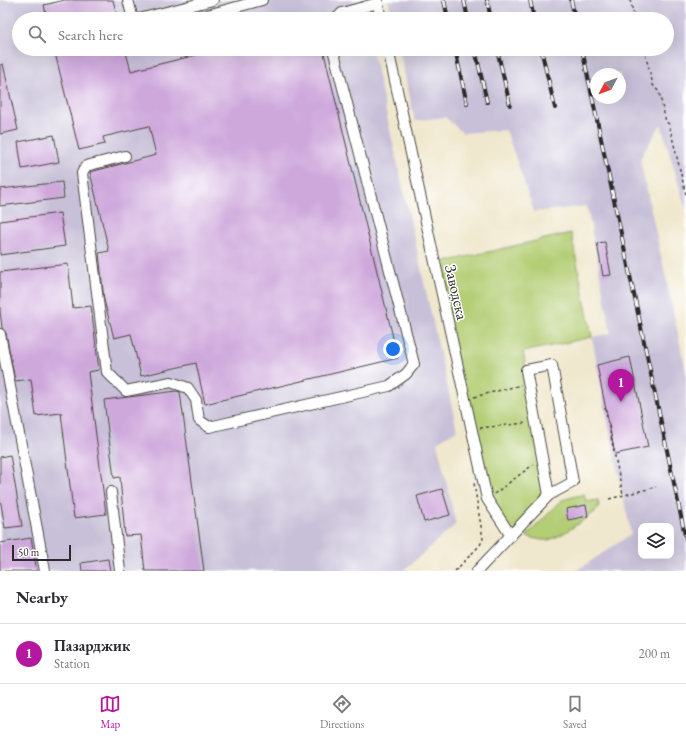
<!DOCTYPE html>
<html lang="en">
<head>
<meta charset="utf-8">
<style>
	:root { --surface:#fff; --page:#f7f7f7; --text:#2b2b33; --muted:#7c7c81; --line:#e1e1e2; --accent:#b5179e }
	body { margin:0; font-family:"EB Garamond",serif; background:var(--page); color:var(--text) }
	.controls { position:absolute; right:12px; bottom:12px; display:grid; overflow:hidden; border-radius:8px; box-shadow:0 4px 16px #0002 }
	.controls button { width:36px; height:36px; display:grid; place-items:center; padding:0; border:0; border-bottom:1px solid var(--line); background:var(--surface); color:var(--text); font:20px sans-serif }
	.compass { position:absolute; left:590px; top:68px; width:36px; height:36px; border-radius:50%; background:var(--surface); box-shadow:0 4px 16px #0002; rotate:229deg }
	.scale { position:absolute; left:12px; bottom:10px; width:59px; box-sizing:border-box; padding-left:4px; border:2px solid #2b2b2b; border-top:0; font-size:11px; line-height:14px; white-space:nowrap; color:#2b2b2b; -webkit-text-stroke:3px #fff; paint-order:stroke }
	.you { position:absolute; left:393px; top:349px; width:14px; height:14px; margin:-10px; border:3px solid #fff; border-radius:50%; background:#1a73e8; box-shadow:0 0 0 6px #1a73e833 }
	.badge { display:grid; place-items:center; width:26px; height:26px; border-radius:50%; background:var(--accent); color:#fff; font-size:13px; font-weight:700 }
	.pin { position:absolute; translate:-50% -33px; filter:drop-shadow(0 1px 2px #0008) }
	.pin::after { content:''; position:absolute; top:21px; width:14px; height:12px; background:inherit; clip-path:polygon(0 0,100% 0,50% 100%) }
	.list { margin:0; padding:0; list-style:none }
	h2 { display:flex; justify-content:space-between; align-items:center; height:52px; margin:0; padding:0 16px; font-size:17px }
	h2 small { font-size:13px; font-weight:400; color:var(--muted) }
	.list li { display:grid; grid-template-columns:26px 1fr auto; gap:12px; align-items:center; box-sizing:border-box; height:60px; padding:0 16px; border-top:1px solid var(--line) }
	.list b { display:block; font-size:15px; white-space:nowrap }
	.list p { margin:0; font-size:13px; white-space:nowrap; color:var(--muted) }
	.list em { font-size:13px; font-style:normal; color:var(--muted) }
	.icon { flex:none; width:22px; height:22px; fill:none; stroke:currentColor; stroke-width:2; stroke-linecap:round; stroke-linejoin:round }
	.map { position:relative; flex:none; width:686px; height:571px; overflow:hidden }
	.search { position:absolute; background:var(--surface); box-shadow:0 4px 16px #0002; left:12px; right:12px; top:12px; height:44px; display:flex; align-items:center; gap:10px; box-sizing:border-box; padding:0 14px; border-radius:22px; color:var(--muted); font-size:15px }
	.sheet { height:112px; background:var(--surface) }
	nav { display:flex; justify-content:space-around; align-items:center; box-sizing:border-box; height:56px; border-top:1px solid var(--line); background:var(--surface); font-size:11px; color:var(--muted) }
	nav a { display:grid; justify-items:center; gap:2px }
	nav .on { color:var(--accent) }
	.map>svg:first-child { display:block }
	.industrial { fill:#c8c0d8; fill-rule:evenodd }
	.green { fill:#b4ce74; stroke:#707c50 }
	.building { fill:#cea7db }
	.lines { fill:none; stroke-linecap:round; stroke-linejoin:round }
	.minor-casing { stroke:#494743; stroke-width:12 }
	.path { stroke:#494743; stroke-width:1.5; stroke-dasharray:3 3; stroke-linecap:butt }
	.minor { stroke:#fff; stroke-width:10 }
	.rail-casing { stroke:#2b2b2b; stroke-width:4 }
	.rail { stroke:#fff; stroke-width:2.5; stroke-dasharray:8; stroke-linecap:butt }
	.labels { text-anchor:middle; stroke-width:3; stroke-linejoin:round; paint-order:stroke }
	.street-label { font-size:16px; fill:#2b2b2b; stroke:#fff }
</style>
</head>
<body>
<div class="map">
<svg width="686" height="571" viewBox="0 0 686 571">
	<rect width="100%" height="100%" fill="#fff"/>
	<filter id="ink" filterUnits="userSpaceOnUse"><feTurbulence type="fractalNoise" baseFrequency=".025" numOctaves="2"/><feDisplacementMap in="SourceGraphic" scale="8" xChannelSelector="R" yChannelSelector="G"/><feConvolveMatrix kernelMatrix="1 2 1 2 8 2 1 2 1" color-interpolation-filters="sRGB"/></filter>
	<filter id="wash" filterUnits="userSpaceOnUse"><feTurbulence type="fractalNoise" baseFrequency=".012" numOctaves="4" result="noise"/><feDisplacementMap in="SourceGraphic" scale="16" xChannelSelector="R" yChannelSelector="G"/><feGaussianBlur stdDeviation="0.9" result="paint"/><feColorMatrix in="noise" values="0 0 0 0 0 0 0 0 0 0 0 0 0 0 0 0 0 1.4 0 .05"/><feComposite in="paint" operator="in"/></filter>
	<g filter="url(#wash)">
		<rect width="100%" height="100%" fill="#f0e8ce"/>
		<path class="industrial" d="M 0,0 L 361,0 L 365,19 L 19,19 L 19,49 L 372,49 L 457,430 L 437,442 L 456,524 L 403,571 L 0,571 Z
			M 388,0 L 686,0 L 686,210 L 661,124 L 640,159 L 686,371 L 686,571 L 576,571 L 631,534 L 605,407 L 592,337 L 611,333 L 587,206 L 534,212 L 506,130 L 463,133 L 445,117 L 415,121 L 399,49 L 667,49 L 667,19 L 393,19 ZM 596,74 L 620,74 L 620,98 L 596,98 ZM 641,526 L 671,526 L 671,556 L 641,556 Z"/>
		<path class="green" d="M 571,233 L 592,337 L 523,352 L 549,495 L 511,536 L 487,499 L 435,264 Z
			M 584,494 L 586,502 L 598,500 L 599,506 L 596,511 C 585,519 560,538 548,540 C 540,541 533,538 526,536 L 562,500 Z"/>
		<g id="blocks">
			<path class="building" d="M 65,0 L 113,0 L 118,19 L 47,19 L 44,5 Z
				M 54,49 L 125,49 L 131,71 L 221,49 L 323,49 L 398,358 L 205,404 L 196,363 L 141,376 L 131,334 L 114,338 L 104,300 L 99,253 L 109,251 L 90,172 L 156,155 L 149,126 L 103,137 L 105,144 L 79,150 Z
				M 3,64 L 18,130 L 0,134 L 0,65 Z
				M 54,135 L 59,162 L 22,169 L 18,142 Z
				M 62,182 L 64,198 L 0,206 L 0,189 Z
				M 60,213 L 65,246 L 0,255 L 0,221 Z
				M 605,242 L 611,275 L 603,276 L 597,243 Z
				M 68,264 L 73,308 L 91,306 L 99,370 L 88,372 L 106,514 L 74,518 L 61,413 L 36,416 L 31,379 L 15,381 L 6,333 L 2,328 L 0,311 L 0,272 Z
				M 630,357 L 648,447 L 615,454 L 597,365 Z
				M 177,391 L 180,392 L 204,571 L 145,571 L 141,535 L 125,536 L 120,477 L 114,478 L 104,400 Z
				M 10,455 L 22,526 L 5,528 L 0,498 L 0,457 Z
				M 442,489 L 450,515 L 424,522 L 417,496 Z
				M 586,505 L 588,516 L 568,520 L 566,509 Z
				M 31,538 L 37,571 L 0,571 L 0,543 Z
				M 108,559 L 110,571 L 82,571 L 81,563 Z"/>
		</g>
	</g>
	<g filter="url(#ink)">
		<use href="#blocks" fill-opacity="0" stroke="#494743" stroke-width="1"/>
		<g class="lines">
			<g class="minor-casing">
				<path id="minor" d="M 128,0 L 133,19
					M 377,0 L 381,19
					M 139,19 L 213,0
					M 193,19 L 262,0
					M 336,19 L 342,13 L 378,3
					M 388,49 L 487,499 L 511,536
					M 125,156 L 86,166 L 82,173 L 107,372 L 126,391 L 171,382 L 188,388 L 196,400 L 199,420 L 209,427 L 389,386 L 406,374 L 414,364 L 333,49
					M 0,334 L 45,571
					M 111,492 L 120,571
					M 477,571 L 549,495 L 573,482 L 552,365 L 526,370 L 549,495"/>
			</g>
			<path class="path" d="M 630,0 L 635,19
				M 644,49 L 653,85 L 659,92 L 666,122 L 669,124 L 686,195
				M 474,397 L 521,385
				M 605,408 L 623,495
				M 480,428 L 526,423
				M 494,494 L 534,464
				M 609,499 L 656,487
				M 455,571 L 480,545 L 483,539 L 474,483"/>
			<use href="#minor" class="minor"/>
			<g class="rail-casing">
				<path id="rail" d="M 444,0 L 448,19
					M 464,0 L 468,19
					M 487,0 L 491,19
					M 530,0 L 534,19
					M 571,0 L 575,19
					M 455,49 L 467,104
					M 475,49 L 487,102
					M 497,49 L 510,105
					M 541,49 L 555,108
					M 582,49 L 686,540"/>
			</g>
			<use href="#rail" class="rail"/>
		</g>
	</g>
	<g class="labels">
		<g class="street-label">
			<text transform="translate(457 292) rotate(77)" y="6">Заводска</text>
		</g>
	</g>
</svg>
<div class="controls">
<button><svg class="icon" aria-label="layers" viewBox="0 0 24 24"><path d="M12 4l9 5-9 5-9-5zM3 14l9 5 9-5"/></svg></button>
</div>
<svg class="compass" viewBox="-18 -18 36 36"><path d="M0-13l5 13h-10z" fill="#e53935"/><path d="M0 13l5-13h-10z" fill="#7c7c81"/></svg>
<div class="scale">50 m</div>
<div class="you"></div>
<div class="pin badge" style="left:621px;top:402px">1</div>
<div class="search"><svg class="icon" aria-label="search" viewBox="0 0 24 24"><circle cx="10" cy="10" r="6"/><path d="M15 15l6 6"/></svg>Search here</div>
</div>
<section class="sheet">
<h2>Nearby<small></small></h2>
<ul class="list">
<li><span class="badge">1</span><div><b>Пазарджик</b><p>Station</p></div><em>200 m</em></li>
</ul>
</section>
<nav>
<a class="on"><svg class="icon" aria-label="map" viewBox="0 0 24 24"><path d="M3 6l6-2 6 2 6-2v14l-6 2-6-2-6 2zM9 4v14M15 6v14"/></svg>Map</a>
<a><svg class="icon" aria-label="directions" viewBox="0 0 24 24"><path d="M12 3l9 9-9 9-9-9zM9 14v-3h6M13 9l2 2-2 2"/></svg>Directions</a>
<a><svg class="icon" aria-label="saved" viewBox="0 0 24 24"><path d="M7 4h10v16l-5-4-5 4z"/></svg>Saved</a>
</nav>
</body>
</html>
